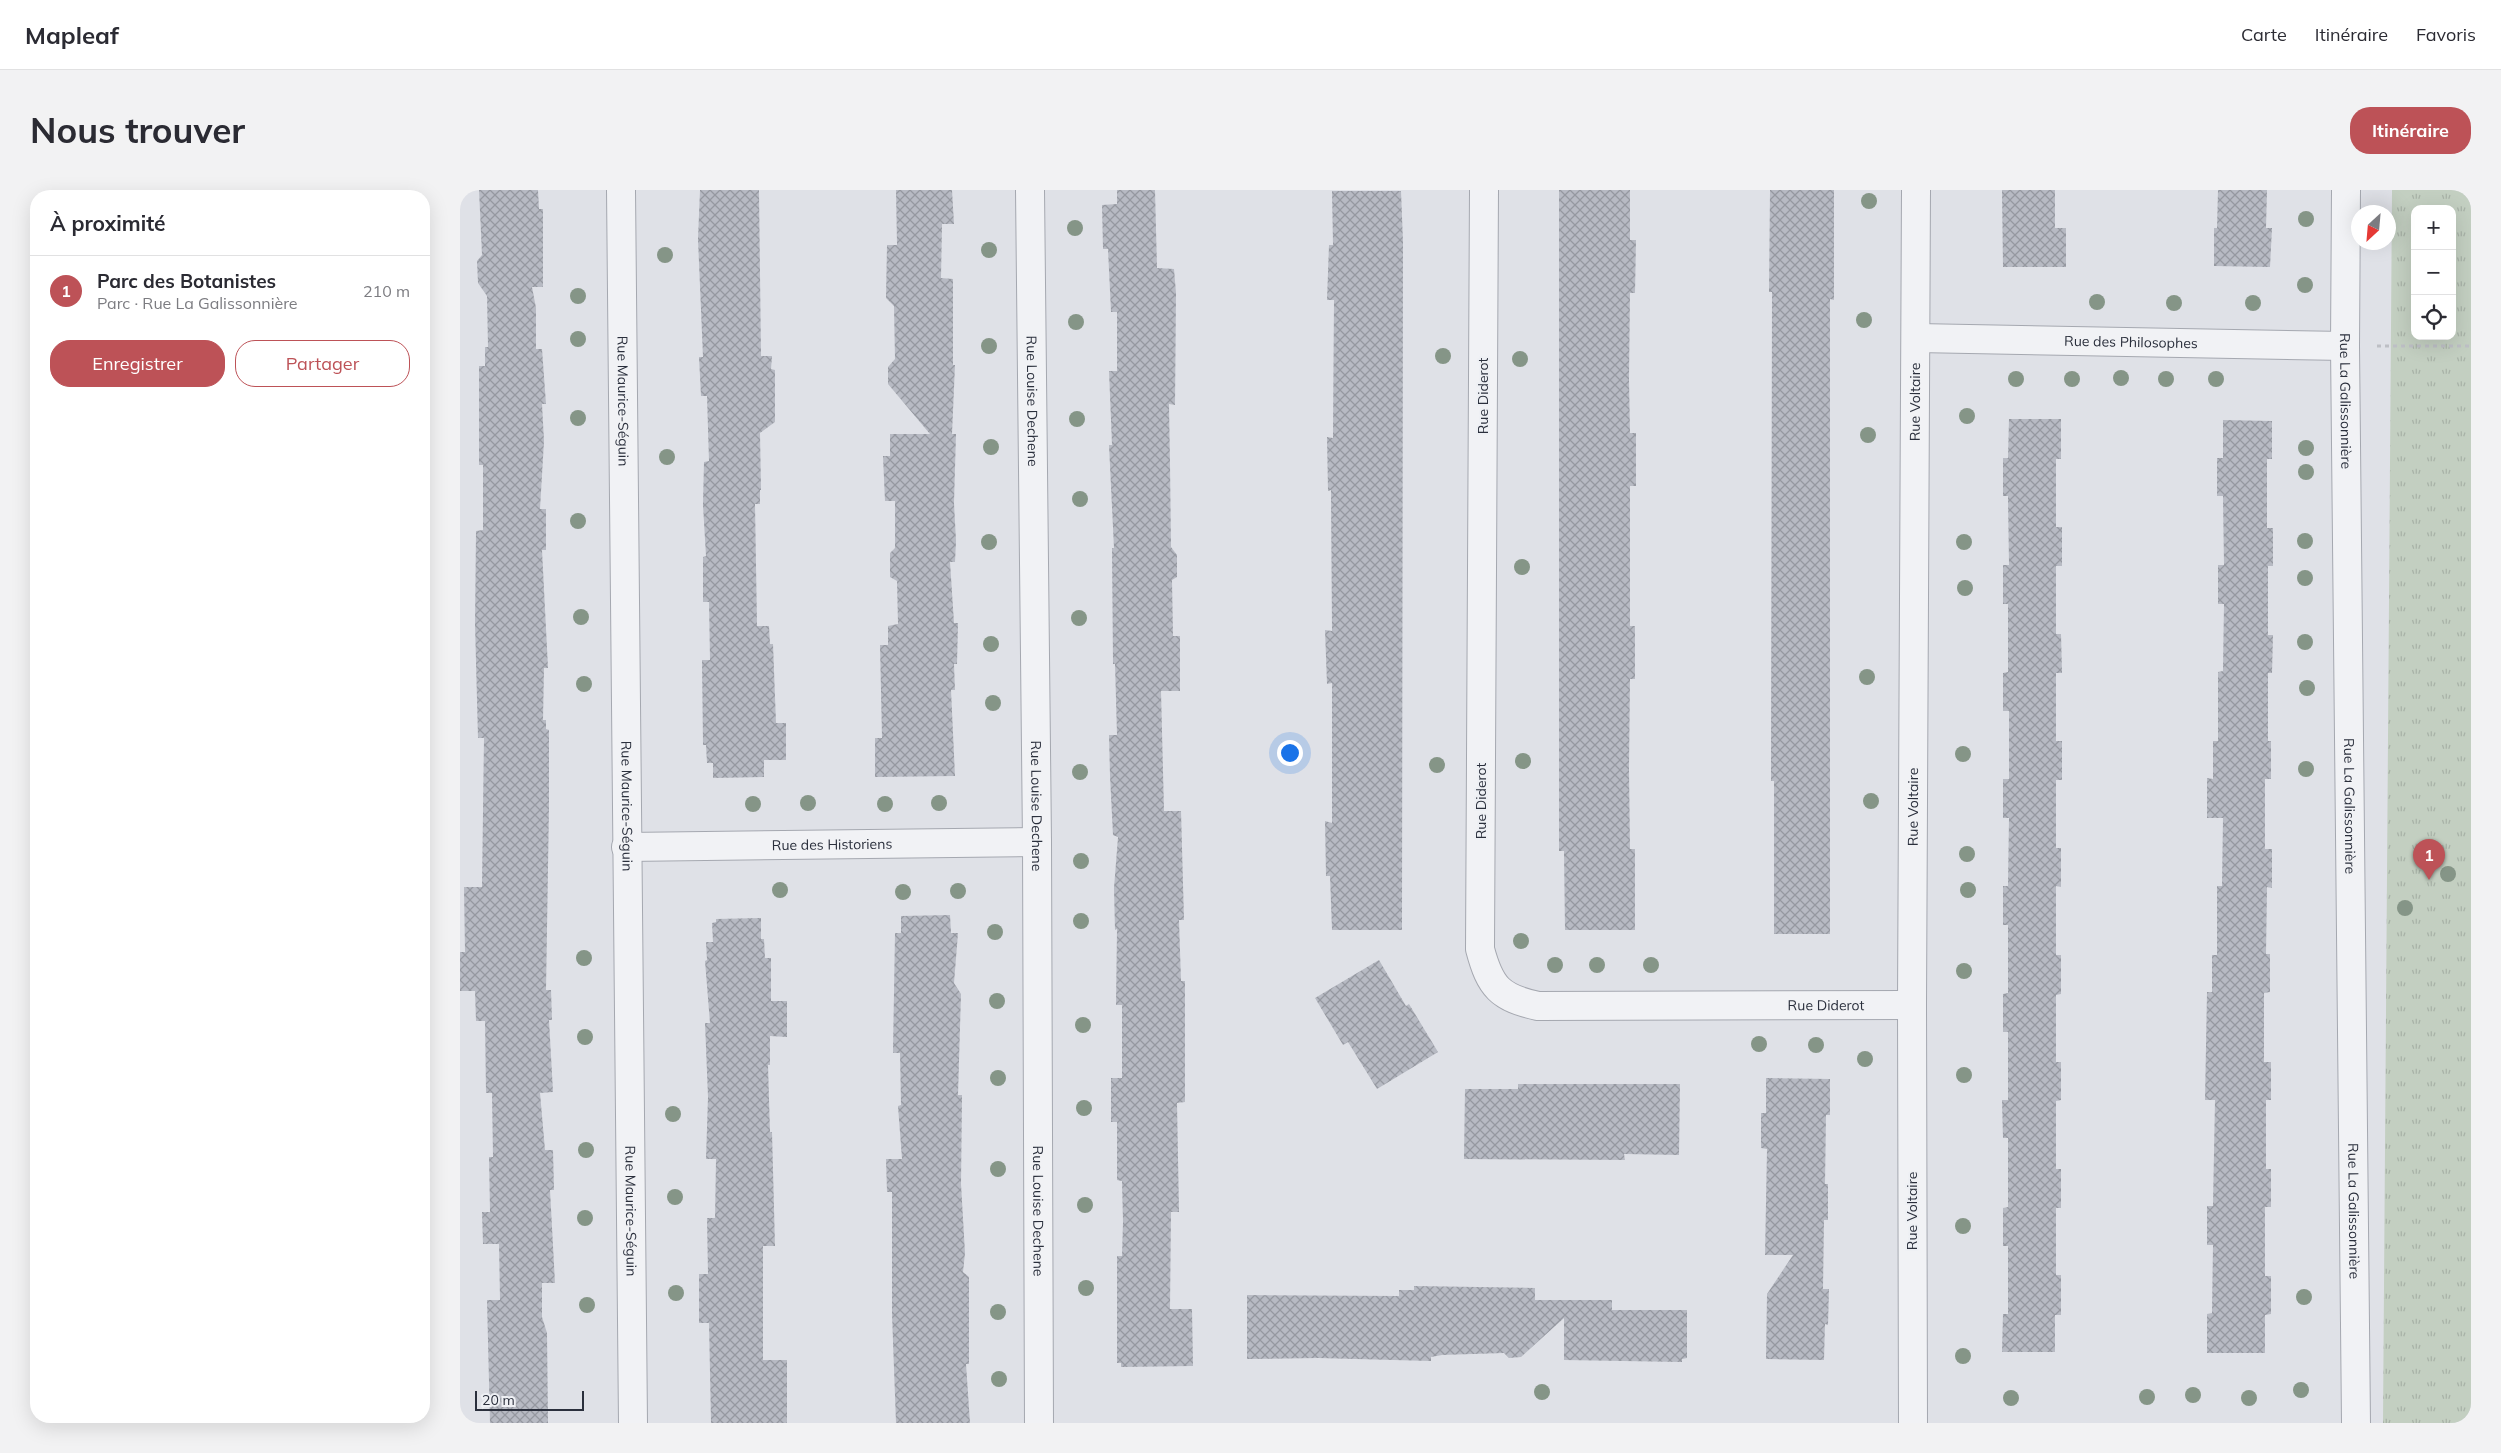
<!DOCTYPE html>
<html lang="fr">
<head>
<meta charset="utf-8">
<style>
	:root { --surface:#fff; --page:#f2f2f3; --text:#2b2b33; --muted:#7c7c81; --line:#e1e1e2; --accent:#bd5257 }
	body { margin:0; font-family:Mulish,sans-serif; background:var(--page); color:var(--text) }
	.controls { position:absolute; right:15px; top:15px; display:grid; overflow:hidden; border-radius:10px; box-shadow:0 5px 20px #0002 }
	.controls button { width:45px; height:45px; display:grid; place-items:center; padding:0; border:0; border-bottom:1px solid var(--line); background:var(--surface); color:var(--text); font:25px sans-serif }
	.compass { position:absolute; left:1891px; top:15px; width:45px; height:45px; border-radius:50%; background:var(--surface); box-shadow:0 5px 20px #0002; rotate:206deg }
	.scale { position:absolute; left:15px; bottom:12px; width:109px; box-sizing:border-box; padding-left:5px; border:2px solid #2a2f3c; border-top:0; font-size:14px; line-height:18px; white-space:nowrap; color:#2a2f3c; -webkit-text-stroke:4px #eef0f4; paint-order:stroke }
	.you { position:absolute; left:829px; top:562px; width:18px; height:18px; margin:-12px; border:4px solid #fff; border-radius:50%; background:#1a73e8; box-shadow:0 0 0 8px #1a73e833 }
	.badge { display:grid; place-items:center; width:32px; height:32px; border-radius:50%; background:var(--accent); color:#fff; font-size:16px; font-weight:700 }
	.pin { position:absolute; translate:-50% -41px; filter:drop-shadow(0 1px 2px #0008) }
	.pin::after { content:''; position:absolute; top:26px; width:18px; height:15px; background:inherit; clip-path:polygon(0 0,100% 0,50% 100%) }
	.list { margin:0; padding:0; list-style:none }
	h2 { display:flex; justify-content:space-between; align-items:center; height:65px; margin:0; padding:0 20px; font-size:21px }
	h2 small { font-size:16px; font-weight:400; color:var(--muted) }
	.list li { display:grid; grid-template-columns:32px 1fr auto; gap:15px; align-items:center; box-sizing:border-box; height:70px; padding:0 20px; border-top:1px solid var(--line) }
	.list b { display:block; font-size:19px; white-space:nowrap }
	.list p { margin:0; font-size:16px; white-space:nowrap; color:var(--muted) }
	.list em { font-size:16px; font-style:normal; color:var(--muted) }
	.actions { display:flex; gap:10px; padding:15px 20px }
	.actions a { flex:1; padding:11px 0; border:1px solid var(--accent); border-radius:20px; text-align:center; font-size:18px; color:var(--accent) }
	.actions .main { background:var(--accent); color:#fff }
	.icon { flex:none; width:28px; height:28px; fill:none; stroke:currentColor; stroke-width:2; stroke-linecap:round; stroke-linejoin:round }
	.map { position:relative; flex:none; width:2011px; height:1233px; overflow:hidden; border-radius:20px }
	header { display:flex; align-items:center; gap:30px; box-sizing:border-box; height:70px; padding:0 25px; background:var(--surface); border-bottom:1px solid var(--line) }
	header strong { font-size:24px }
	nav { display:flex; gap:28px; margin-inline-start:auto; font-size:18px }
	.intro { display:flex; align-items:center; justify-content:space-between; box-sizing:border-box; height:120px; padding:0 30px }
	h1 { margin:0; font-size:35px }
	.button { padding:12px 22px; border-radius:20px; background:var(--accent); color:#fff; font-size:18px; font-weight:700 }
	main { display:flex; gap:30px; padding:0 30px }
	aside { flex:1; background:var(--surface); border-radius:20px; box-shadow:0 5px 20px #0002 }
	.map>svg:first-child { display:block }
	.park { fill:url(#park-tufts); fill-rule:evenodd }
	.building { fill:url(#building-cross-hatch) }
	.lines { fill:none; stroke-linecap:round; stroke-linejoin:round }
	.minor-casing { stroke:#a5a8b0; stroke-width:30 }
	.path { stroke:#bdbfc5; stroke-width:3; stroke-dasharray:4 4; stroke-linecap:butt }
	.minor { stroke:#f1f2f5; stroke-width:28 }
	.tree { fill:#859587 }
	.labels { text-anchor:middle; stroke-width:4; stroke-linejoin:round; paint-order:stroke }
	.street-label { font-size:14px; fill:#2a2f3c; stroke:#eef0f4 }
</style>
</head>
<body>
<header>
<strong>Mapleaf</strong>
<nav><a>Carte</a><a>Itinéraire</a><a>Favoris</a></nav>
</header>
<div class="intro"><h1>Nous trouver</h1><a class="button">Itinéraire</a></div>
<main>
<aside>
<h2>À proximité<small></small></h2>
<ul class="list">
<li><span class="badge">1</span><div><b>Parc des Botanistes</b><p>Parc · Rue La Galissonnière</p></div><em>210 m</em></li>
</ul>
<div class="actions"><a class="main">Enregistrer</a><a>Partager</a></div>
</aside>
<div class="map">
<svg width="2011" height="1233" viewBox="0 0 2011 1233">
	<defs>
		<pattern id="park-tufts" width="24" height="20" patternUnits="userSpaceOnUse" patternTransform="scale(1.25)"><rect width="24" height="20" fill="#c3cfc1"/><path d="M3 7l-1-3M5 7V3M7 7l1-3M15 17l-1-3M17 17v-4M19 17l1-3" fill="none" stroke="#a8b2a7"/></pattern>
		<pattern id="building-cross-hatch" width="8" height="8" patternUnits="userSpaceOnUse" patternTransform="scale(1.25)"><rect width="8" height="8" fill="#b7bac3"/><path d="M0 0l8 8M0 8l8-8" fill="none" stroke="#9598a0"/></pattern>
	</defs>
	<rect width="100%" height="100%" fill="#dfe1e7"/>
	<path class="park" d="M 1932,0 L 2011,0 L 2011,1233 L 1923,1233 ZM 1955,19 L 1992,19 L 1992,146 L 1955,146 Z"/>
	<path class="building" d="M 19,0 L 78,0 L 79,19 L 83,19 L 83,97 L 72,97 L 76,118 L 76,159 L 82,159 L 86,214 L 82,214 L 84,251 L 80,319 L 86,319 L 86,360 L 82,360 L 88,478 L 84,478 L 83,530 L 86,530 L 86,539 L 89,540 L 89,616 L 86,800 L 91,800 L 92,830 L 89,830 L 93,902 L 80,903 L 85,960 L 93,960 L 94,1000 L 90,1000 L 95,1093 L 82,1093 L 82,1127 L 87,1143 L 88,1233 L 30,1233 L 27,1110 L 40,1110 L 39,1054 L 23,1054 L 22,1022 L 30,1022 L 29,967 L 33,967 L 32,903 L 26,903 L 25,831 L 16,831 L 15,801 L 0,801 L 0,762 L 5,762 L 4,697 L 22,697 L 24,548 L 18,548 L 15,434 L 16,341 L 23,340 L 23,275 L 19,275 L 19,176 L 25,176 L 25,157 L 28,157 L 27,106 L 18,93 L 17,71 L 22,65 Z
		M 240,0 L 299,0 L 301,166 L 312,166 L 311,179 L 315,180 L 315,232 L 300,243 L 301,300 L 300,300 L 300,314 L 295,314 L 297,436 L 309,436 L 310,454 L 313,454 L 316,533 L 326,533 L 326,570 L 304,570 L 304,587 L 253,588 L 253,573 L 247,573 L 246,555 L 243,555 L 242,470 L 250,470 L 249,412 L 243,412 L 243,367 L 246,366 L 243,315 L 244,272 L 249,271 L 247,206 L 241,206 L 239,167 L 243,167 L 238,49 Z
		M 436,0 L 492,0 L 494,34 L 482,34 L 481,88 L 493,89 L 493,175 L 495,175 L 492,244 L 496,244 L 494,313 L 496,351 L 495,372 L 490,372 L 494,433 L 498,433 L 497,474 L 494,474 L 495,500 L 491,500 L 495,586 L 415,587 L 415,548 L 422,548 L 420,455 L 428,455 L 428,436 L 438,434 L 437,391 L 430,387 L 430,363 L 435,358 L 435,311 L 425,311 L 423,266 L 430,266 L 430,244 L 470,244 L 428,194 L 428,177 L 435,169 L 434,116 L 426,108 L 427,55 L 437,55 Z
		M 657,0 L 695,0 L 697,78 L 714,79 L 716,103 L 715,215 L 709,214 L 710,274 L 711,357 L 717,365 L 717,387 L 712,390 L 713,446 L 720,446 L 720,501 L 701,501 L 704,621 L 721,621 L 724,730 L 719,730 L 721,791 L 725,791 L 725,912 L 717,913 L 719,1022 L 711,1022 L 710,1119 L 732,1119 L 733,1176 L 661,1177 L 661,1173 L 657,1173 L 657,1066 L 662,1066 L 663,1032 L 662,991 L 657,990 L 657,932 L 651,932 L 651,888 L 662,888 L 662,815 L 656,815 L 657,739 L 655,740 L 654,698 L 658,647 L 653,645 L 650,586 L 649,545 L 657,545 L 655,474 L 653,474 L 652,358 L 654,358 L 649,255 L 652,255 L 649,181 L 657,181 L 657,122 L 651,122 L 648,59 L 643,59 L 642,15 L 657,14 Z
		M 1099,0 L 1170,0 L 1170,50 L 1176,50 L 1175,103 L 1170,103 L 1169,189 L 1170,243 L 1176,243 L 1176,296 L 1170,296 L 1170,436 L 1175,436 L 1175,489 L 1170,489 L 1169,579 L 1170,659 L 1175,659 L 1175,740 L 1105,740 L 1104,661 L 1099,661 Z
		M 1310,0 L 1374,0 L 1374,110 L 1370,109 L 1370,744 L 1314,744 L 1314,591 L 1311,591 L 1312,102 L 1309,102 Z
		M 1542,0 L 1595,0 L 1595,38 L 1606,38 L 1606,77 L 1543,77 Z
		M 1758,0 L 1807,0 L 1806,38 L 1812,38 L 1810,77 L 1754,76 L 1754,38 L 1757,38 Z
		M 872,1 L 941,1 L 943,52 L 942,740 L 872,740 L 870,686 L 866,686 L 865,631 L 872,633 L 872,493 L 867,494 L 865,440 L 872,441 L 871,300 L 868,301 L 867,247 L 873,248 L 874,110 L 867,110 L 869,55 L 873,55 Z
		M 1549,229 L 1601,229 L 1601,269 L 1596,269 L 1596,337 L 1602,337 L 1602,376 L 1596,376 L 1596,444 L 1601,444 L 1602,483 L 1596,483 L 1596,551 L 1602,551 L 1602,590 L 1596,590 L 1596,658 L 1601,658 L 1601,697 L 1596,696 L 1596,765 L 1601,765 L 1601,804 L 1596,805 L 1596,872 L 1601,872 L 1601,910 L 1596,911 L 1596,979 L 1601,979 L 1601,1018 L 1596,1018 L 1596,1085 L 1601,1085 L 1601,1125 L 1595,1125 L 1595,1162 L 1542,1162 L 1543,1124 L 1548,1124 L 1548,1056 L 1543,1056 L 1543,1018 L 1548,1017 L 1548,948 L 1543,948 L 1542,910 L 1548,910 L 1548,842 L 1543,842 L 1543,804 L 1548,803 L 1548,735 L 1543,735 L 1543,696 L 1548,696 L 1549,628 L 1543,628 L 1543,589 L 1549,589 L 1549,521 L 1543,521 L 1543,483 L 1548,482 L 1548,414 L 1543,414 L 1543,375 L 1549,375 L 1548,306 L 1543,306 L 1543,268 L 1548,268 Z
		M 1763,230 L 1812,231 L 1812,269 L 1807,269 L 1807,338 L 1813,338 L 1813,376 L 1808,376 L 1808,445 L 1813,445 L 1812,483 L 1808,483 L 1808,551 L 1811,551 L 1811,589 L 1805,589 L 1805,659 L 1812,659 L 1812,698 L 1807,697 L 1806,764 L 1810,764 L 1810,802 L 1804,803 L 1804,872 L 1811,872 L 1811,910 L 1806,910 L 1806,979 L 1811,979 L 1811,1017 L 1805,1017 L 1805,1086 L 1811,1086 L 1811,1124 L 1805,1125 L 1805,1163 L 1747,1163 L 1747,1124 L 1752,1123 L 1753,1055 L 1747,1055 L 1747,1016 L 1753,1016 L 1755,910 L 1745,910 L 1747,802 L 1752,802 L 1752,765 L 1757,765 L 1757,696 L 1762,696 L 1763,628 L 1747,628 L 1747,588 L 1753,589 L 1753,551 L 1758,551 L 1758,482 L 1763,481 L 1764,414 L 1758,414 L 1758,375 L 1764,375 L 1763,306 L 1757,306 L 1757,268 L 1763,268 Z
		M 490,725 L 491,743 L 498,743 L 494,793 L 501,804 L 498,905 L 502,905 L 501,994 L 505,1063 L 503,1082 L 509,1087 L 509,1174 L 506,1174 L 510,1233 L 436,1233 L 432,1124 L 432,1002 L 427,1002 L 426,969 L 442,969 L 438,916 L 441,915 L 440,863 L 433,863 L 435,743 L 441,743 L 441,726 Z
		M 301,728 L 301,749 L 304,749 L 305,768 L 311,768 L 311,811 L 327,811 L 327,847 L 310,846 L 310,875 L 308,875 L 310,942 L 312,942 L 315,1056 L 303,1056 L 303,1170 L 327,1170 L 327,1233 L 251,1233 L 249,1133 L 239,1133 L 239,1084 L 248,1084 L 247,1028 L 255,1028 L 256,969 L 246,969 L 248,907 L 245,833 L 250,833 L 245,771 L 247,770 L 246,752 L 253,752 L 252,733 L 256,732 L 256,729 Z
		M 919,770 L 946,816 L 949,814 L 978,862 L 917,899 L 888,852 L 883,855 L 855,808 Z
		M 1306,888 L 1370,889 L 1370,925 L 1366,925 L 1365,994 L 1368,994 L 1368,1030 L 1364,1030 L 1363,1099 L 1369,1099 L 1368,1135 L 1365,1134 L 1364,1170 L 1306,1169 L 1307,1104 L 1333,1065 L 1305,1065 L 1307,959 L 1301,958 L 1301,923 L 1306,923 Z
		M 1058,894 L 1220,894 L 1219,965 L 1164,964 L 1165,970 L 1004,969 L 1005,899 L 1058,899 Z
		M 954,1096 L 1075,1098 L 1075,1110 L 1152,1110 L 1152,1120 L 1227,1120 L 1227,1168 L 1222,1169 L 1222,1172 L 1104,1170 L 1104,1128 L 1061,1167 L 1049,1168 L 1044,1163 L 982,1165 L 971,1167 L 971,1171 L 858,1168 L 787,1169 L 787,1105 L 939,1106 L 939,1100 L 954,1100 Z"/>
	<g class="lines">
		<g class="minor-casing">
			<g id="minor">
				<path id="s1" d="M 161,0 L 173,1233"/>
				<path id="s2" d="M 570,0 L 577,652 L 579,1233"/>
				<path id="s3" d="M 1024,0 L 1020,759 C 1030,797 1040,808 1078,816 L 1452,815"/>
				<path id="s4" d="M 1886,0 L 1885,156 L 1896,1233"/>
				<path id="s5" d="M 1457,148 L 1885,156"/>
				<path id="s6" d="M 166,657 L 577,652"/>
				<path id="s7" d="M 1453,1233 L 1452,815 L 1456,0"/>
			</g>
		</g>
		<path class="path" d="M 1917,156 L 2011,156"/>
		<use href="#minor" class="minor"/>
	</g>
	<g class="tree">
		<circle cx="1409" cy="11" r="8"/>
		<circle cx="1846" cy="29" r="8"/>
		<circle cx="615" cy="38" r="8"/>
		<circle cx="529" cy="60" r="8"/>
		<circle cx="205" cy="65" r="8"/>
		<circle cx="1845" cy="95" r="8"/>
		<circle cx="118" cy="106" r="8"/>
		<circle cx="1637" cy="112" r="8"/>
		<circle cx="1714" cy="113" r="8"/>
		<circle cx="1793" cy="113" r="8"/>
		<circle cx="1404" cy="130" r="8"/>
		<circle cx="616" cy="132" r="8"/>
		<circle cx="118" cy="149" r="8"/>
		<circle cx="529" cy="156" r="8"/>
		<circle cx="983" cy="166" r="8"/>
		<circle cx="1060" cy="169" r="8"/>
		<circle cx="1661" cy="188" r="8"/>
		<circle cx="1556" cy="189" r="8"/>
		<circle cx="1612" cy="189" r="8"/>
		<circle cx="1706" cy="189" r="8"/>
		<circle cx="1756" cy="189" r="8"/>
		<circle cx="1507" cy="226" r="8"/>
		<circle cx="118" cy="228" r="8"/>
		<circle cx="617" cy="229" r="8"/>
		<circle cx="1408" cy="245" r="8"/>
		<circle cx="531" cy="257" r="8"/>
		<circle cx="1846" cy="258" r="8"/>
		<circle cx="207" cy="267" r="8"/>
		<circle cx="1846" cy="282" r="8"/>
		<circle cx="620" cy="309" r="8"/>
		<circle cx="118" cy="331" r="8"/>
		<circle cx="1845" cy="351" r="8"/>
		<circle cx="529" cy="352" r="8"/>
		<circle cx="1504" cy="352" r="8"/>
		<circle cx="1062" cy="377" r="8"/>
		<circle cx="1845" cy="388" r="8"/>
		<circle cx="1505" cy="398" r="8"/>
		<circle cx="121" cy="427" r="8"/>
		<circle cx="619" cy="428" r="8"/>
		<circle cx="1845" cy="452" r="8"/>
		<circle cx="531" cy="454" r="8"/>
		<circle cx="1407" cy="487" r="8"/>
		<circle cx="124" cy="494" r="8"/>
		<circle cx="1847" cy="498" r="8"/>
		<circle cx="533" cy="513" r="8"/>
		<circle cx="1503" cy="564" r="8"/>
		<circle cx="1063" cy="571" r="8"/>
		<circle cx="977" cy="575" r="8"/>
		<circle cx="1846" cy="579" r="8"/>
		<circle cx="620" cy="582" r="8"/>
		<circle cx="1411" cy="611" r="8"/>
		<circle cx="348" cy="613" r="8"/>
		<circle cx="479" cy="613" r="8"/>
		<circle cx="293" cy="614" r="8"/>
		<circle cx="425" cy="614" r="8"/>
		<circle cx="1507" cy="664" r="8"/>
		<circle cx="621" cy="671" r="8"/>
		<circle cx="1988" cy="684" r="8"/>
		<circle cx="320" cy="700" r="8"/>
		<circle cx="1508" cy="700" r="8"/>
		<circle cx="498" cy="701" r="8"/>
		<circle cx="443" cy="702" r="8"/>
		<circle cx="1945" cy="718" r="8"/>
		<circle cx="621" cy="731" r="8"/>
		<circle cx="535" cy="742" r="8"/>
		<circle cx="1061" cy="751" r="8"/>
		<circle cx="124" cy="768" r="8"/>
		<circle cx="1095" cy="775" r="8"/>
		<circle cx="1137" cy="775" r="8"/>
		<circle cx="1191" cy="775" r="8"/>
		<circle cx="1504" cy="781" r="8"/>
		<circle cx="537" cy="811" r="8"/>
		<circle cx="623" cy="835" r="8"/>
		<circle cx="125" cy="847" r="8"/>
		<circle cx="1299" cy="854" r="8"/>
		<circle cx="1356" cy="855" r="8"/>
		<circle cx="1405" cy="869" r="8"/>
		<circle cx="1504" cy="885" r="8"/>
		<circle cx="538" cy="888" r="8"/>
		<circle cx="624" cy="918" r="8"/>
		<circle cx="213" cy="924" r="8"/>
		<circle cx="126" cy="960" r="8"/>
		<circle cx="538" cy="979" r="8"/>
		<circle cx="215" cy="1007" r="8"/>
		<circle cx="625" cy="1015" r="8"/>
		<circle cx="125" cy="1028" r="8"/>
		<circle cx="1503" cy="1036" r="8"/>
		<circle cx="626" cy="1098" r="8"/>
		<circle cx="216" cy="1103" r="8"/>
		<circle cx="1844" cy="1107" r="8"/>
		<circle cx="127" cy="1115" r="8"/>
		<circle cx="538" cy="1122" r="8"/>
		<circle cx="1503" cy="1166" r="8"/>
		<circle cx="539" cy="1189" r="8"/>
		<circle cx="1841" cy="1200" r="8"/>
		<circle cx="1082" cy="1202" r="8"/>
		<circle cx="1733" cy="1205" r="8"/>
		<circle cx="1687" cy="1207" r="8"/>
		<circle cx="1551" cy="1208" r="8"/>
		<circle cx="1789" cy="1208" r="8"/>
	</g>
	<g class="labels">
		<g class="street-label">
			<text dy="5" stroke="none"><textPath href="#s5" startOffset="214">Rue des Philosophes</textPath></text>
			<text transform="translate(1023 206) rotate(-90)" y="5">Rue Diderot</text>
			<text dy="5" stroke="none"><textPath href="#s1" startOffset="211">Rue Maurice-Séguin</textPath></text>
			<text dy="5" stroke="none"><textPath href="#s2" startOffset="211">Rue Louise Dechene</textPath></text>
			<text dy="5" stroke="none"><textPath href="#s7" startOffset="1021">Rue Voltaire</textPath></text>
			<text dy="5" stroke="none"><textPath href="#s4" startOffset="211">Rue La Galissonnière</textPath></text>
			<text transform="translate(1021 611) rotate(-90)" y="5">Rue Diderot</text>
			<text dy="5" stroke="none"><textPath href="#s2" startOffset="616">Rue Louise Dechene</textPath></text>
			<text dy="5" stroke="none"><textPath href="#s7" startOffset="616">Rue Voltaire</textPath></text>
			<text dy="5" stroke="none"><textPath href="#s1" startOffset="616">Rue Maurice-Séguin</textPath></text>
			<text dy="5" stroke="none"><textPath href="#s4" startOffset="616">Rue La Galissonnière</textPath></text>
			<text dy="5" stroke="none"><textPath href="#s6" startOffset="206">Rue des Historiens</textPath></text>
			<text dy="5" stroke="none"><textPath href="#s3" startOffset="1135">Rue Diderot</textPath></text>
			<text dy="5" stroke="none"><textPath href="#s1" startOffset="1021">Rue Maurice-Séguin</textPath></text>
			<text dy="5" stroke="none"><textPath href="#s2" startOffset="1021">Rue Louise Dechene</textPath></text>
			<text transform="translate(1452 1021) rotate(-90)" y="5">Rue Voltaire</text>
			<text dy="5" stroke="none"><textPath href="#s4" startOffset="1021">Rue La Galissonnière</textPath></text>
		</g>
	</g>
</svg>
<div class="controls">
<button>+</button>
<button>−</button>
<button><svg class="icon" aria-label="locate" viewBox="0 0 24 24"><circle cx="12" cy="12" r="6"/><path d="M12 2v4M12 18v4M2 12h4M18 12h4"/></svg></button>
</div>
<svg class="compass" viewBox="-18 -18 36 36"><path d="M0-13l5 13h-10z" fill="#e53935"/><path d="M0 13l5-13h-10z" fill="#7c7c81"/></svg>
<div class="scale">20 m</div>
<div class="you"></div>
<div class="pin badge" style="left:1969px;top:690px">1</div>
</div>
</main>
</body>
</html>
